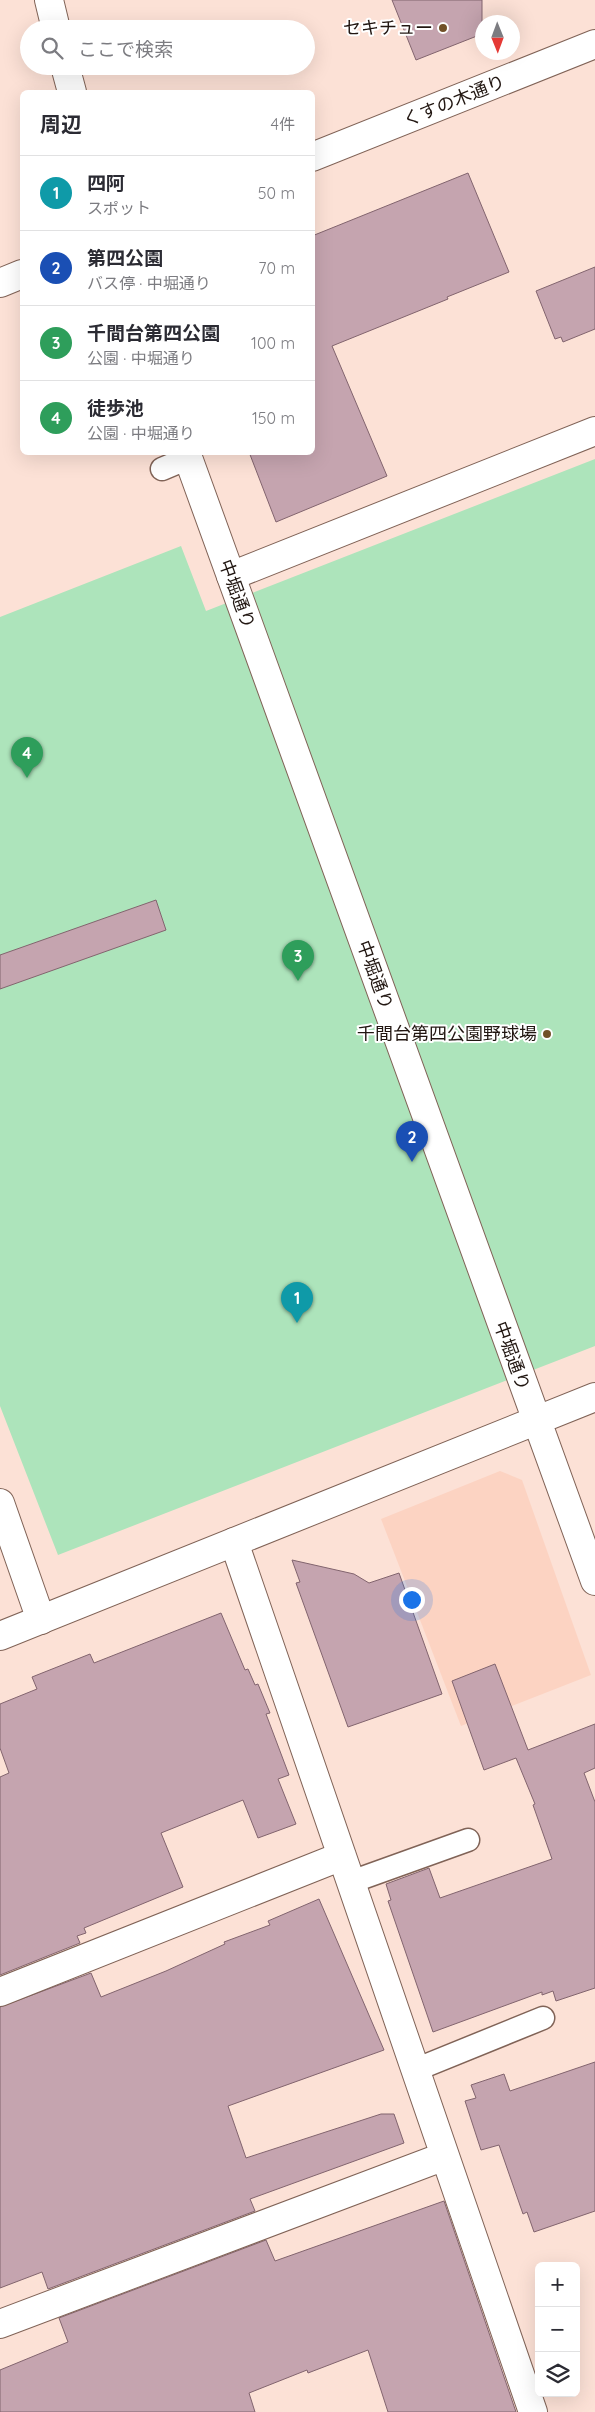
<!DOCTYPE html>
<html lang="ja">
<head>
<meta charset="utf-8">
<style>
	:root { --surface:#fff; --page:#f7f7f7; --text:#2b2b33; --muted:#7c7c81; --line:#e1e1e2; --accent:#ea580c }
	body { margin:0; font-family:Quicksand,"Noto Sans JP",sans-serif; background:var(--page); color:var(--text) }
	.controls { position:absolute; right:15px; bottom:15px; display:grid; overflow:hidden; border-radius:8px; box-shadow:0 5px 20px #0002 }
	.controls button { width:45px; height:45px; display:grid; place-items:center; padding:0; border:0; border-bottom:1px solid var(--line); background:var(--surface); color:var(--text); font:25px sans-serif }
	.compass { position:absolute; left:475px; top:15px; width:45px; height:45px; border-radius:50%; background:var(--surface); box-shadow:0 5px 20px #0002; rotate:179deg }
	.you { position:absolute; left:411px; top:1599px; width:18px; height:18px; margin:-12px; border:4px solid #fff; border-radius:50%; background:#1a73e8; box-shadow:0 0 0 8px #1a73e833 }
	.badge { display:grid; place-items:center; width:32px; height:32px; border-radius:50%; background:var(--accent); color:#fff; font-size:16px; font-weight:700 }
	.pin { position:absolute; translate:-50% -41px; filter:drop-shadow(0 1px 2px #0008) }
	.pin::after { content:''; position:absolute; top:26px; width:18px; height:15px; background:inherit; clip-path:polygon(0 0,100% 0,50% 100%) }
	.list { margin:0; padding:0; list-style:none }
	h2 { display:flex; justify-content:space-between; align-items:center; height:65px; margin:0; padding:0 20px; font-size:21px }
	h2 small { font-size:16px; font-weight:400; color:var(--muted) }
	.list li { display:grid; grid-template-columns:32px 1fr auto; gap:15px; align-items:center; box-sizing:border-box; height:75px; padding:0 20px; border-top:1px solid var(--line) }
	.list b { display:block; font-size:19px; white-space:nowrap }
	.list p { margin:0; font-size:16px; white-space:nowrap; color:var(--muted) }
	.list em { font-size:16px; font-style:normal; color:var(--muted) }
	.icon { flex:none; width:28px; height:28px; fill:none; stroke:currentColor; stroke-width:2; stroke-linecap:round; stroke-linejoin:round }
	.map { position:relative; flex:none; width:595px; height:2412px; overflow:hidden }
	.search { position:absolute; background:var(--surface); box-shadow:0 5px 20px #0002; left:20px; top:20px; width:295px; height:55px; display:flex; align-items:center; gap:12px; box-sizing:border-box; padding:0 18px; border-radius:28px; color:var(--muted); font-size:19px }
	.panel { position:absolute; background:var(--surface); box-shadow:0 5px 20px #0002; left:20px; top:90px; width:295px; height:365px; border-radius:8px }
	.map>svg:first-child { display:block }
	.built { fill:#fcd3c2 }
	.green { fill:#ade4bb }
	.building { fill:#c5a4af; stroke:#82646e }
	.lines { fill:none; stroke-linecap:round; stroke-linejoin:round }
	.service-casing { stroke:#806357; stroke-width:25 }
	.minor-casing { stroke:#806357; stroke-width:30 }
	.tertiary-casing { stroke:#806357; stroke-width:30 }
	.service { stroke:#fff; stroke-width:22 }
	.minor { stroke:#fff; stroke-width:28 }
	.tertiary { stroke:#fff; stroke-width:28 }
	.poi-dot { fill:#715027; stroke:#fff; stroke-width:2 }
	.labels { text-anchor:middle; stroke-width:4; stroke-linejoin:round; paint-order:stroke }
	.poi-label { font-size:18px; fill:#211611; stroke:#fff; text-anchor:end }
	.street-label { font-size:18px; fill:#211611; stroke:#fff }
</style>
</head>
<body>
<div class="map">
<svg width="595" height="2412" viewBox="0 0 595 2412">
	<rect width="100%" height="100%" fill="#fce1d6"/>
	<path class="built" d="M 500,1471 L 522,1480 L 591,1675 L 461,1726 L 381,1519 Z"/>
	<path class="green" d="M 595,459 L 595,1346 L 58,1555 L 0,1406 L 0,617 L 181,546 L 206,611 Z"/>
	<path class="building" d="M 392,0 L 482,0 L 482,34 L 416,60 Z
		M 468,173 L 509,272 L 447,297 L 448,299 L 332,346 L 387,476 L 276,522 L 249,452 L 312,452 L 312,236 Z
		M 595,267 L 595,329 L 563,342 L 561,337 L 555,339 L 536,291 Z
		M 156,900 L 166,930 L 0,989 L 0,955 Z
		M 292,1560 L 354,1574 L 369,1583 L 399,1573 L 442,1694 L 348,1727 L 296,1583 L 300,1582 Z
		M 221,1613 L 245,1670 L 248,1669 L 255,1685 L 258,1684 L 270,1713 L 266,1714 L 289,1775 L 278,1779 L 296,1824 L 258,1838 L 243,1800 L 161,1833 L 183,1887 L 84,1928 L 86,1933 L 77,1936 L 80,1943 L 0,1975 L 0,1777 L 9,1773 L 0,1748 L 0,1704 L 37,1689 L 32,1677 L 90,1654 L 94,1663 Z
		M 495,1664 L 528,1750 L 595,1724 L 595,1768 L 584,1773 L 595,1802 L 595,1988 L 556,2001 L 553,1991 L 542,1995 L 542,1992 L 433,2032 L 388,1901 L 391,1900 L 386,1884 L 429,1868 L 440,1898 L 552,1859 L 533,1805 L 535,1804 L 516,1758 L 484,1770 L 452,1681 Z
		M 319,1899 L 384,2050 L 228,2106 L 246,2158 L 381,2114 L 394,2114 L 404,2143 L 250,2199 L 255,2211 L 48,2289 L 42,2272 L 0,2288 L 0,2007 L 91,1973 L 101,1997 L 166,1971 L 225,1944 L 224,1942 L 270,1925 L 268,1921 Z
		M 595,2062 L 595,2211 L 534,2232 L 527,2212 L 523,2214 L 499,2145 L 481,2150 L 465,2101 L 476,2098 L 471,2085 L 504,2074 L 510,2091 Z
		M 444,2201 L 516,2412 L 388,2412 L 368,2350 L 308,2373 L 307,2370 L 249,2393 L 255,2412 L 0,2412 L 0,2370 L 68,2342 L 59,2318 L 266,2240 L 275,2261 Z"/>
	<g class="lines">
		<g class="service-casing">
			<path id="service" d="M 162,469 L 188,458
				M 351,1882 L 468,1840
				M 415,2070 L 543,2018"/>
		</g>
		<g class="minor-casing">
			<path id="minor" d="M 231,576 L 595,431
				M 0,1503 L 41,1620
				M 234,1542 L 533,2412
				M 0,1992 L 342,1856
				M 0,2324 L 445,2156"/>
		</g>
		<g class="tertiary-casing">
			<path id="tertiary" d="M 49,0 L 56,29
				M 65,66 L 72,92
				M 312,157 L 595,44
				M 0,283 L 22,274
				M 186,452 L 595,1581
				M 0,1636 L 595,1397"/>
		</g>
		<use href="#service" class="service"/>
		<use href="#minor" class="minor"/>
		<use href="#tertiary" class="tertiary"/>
	</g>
	<g class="poi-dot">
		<circle cx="443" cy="28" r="5"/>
		<circle cx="547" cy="1034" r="5"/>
	</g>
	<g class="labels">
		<g class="poi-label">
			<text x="433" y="34">セキチュー</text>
			<text x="537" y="1040">千間台第四公園野球場</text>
		</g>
		<g class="street-label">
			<text transform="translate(454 101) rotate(-22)" y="6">くすの木通り</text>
			<text transform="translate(237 594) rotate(70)" y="6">中堀通り</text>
			<text transform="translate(375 975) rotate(70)" y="6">中堀通り</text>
			<text transform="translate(512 1356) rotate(70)" y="6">中堀通り</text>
		</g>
	</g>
</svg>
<div class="controls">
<button>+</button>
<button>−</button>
<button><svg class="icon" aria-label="layers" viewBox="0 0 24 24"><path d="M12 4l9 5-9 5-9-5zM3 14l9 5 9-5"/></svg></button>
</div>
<svg class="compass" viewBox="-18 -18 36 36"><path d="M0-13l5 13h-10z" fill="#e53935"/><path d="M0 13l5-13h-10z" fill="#7c7c81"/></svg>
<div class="you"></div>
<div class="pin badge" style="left:297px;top:1323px;background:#0f9aa8">1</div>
<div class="pin badge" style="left:412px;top:1162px;background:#1a4fb4">2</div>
<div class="pin badge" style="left:298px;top:981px;background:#2e9e5b">3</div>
<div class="pin badge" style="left:27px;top:778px;background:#2e9e5b">4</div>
<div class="search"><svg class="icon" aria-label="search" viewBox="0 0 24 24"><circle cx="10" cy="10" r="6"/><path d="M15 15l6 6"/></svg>ここで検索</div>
<section class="panel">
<h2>周辺<small>4件</small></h2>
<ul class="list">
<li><span class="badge" style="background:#0f9aa8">1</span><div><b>四阿</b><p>スポット</p></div><em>50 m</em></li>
<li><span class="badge" style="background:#1a4fb4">2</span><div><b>第四公園</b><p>バス停 · 中堀通り</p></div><em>70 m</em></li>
<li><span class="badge" style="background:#2e9e5b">3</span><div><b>千間台第四公園</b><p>公園 · 中堀通り</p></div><em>100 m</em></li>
<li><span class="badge" style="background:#2e9e5b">4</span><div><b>徒歩池</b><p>公園 · 中堀通り</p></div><em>150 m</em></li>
</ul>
</section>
</div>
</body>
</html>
